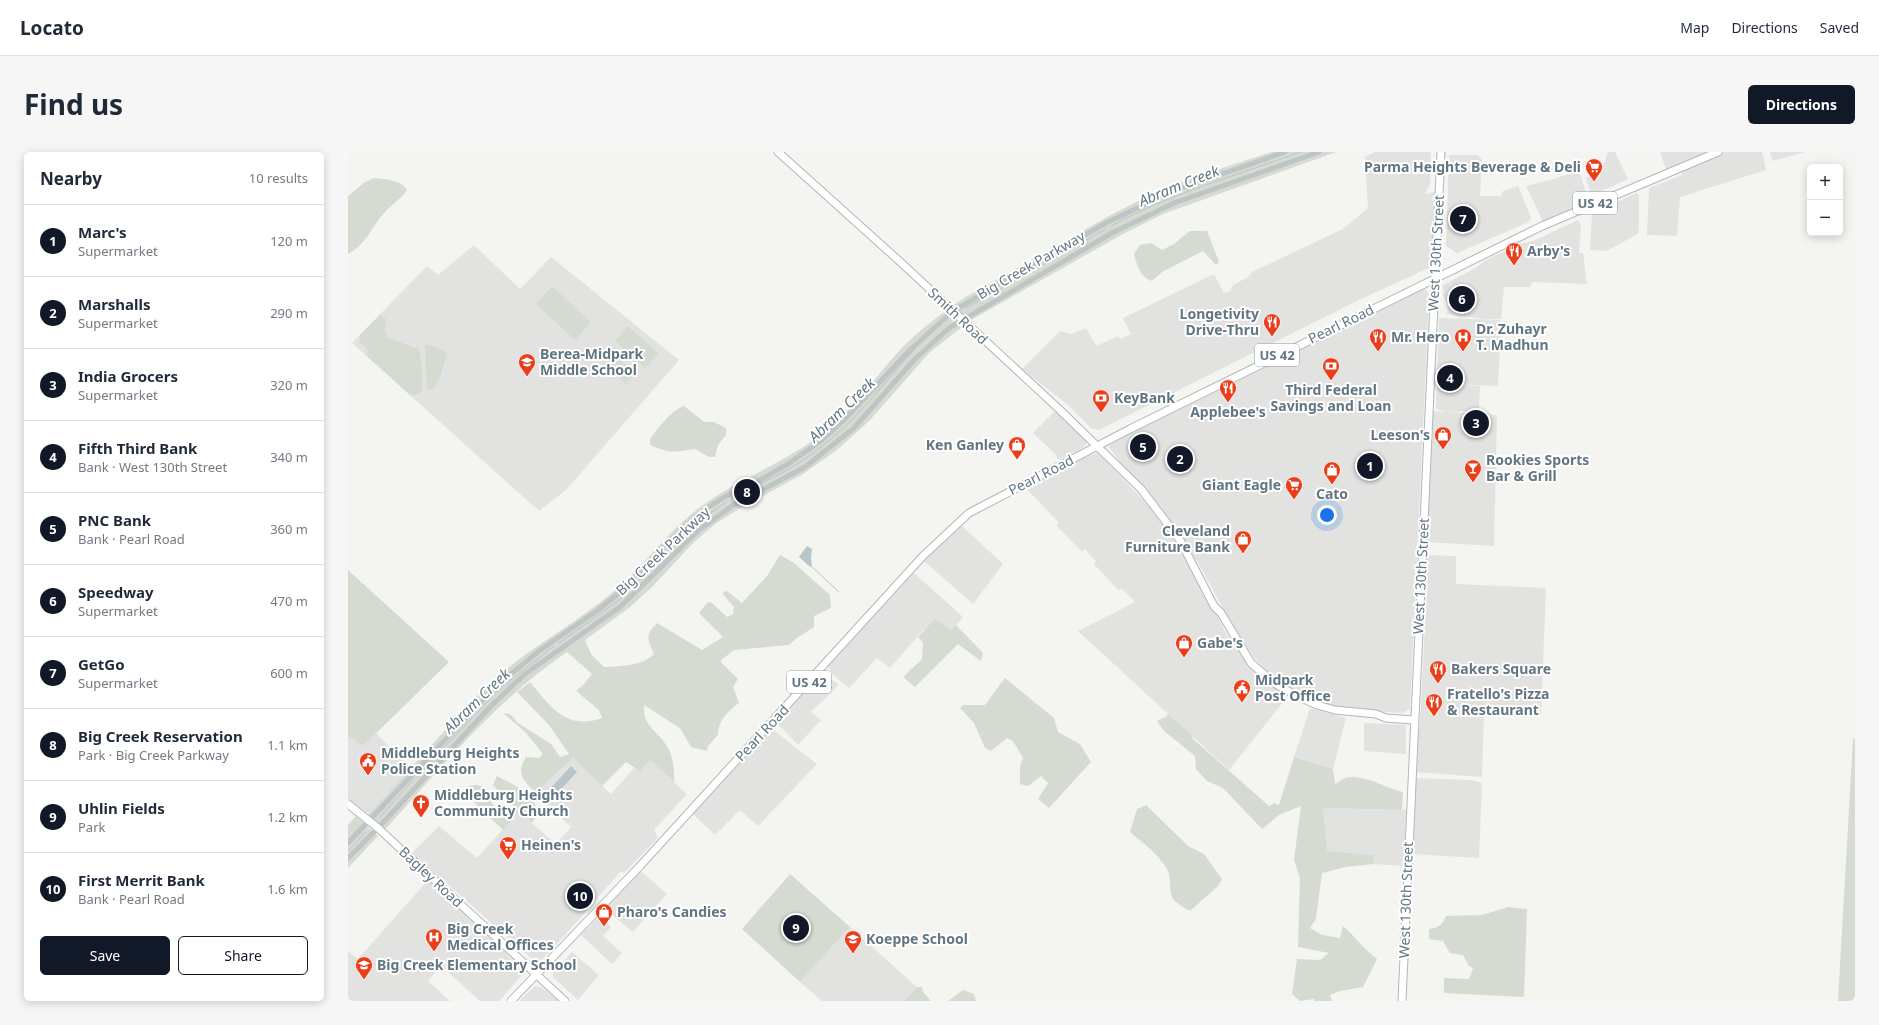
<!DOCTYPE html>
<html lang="en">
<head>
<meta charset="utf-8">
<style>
	:root { --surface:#fff; --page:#f6f6f7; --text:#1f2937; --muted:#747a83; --line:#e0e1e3; --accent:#111827 }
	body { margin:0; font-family:"Noto Sans",sans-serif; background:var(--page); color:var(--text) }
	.controls { position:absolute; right:12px; top:12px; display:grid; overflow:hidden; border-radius:6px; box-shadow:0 2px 10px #0003 }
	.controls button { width:36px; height:36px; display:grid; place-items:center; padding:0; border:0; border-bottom:1px solid var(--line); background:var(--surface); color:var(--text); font:20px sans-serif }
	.you { position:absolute; left:979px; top:363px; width:14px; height:14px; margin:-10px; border:3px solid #fff; border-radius:50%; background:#1a73e8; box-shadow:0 0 0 6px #1a73e833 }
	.badge { display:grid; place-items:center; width:26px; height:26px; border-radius:50%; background:var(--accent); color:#fff; font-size:13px; font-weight:700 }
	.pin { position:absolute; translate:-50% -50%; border:2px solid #fff; box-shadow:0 1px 4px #0006 }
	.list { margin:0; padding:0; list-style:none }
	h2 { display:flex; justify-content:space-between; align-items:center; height:52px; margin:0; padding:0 16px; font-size:17px }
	h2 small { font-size:13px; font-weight:400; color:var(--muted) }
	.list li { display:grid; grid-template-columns:26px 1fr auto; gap:12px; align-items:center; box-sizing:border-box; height:72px; padding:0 16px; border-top:1px solid var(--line) }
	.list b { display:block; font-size:15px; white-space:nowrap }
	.list p { margin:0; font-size:13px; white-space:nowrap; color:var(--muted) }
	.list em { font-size:13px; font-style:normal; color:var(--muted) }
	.actions { display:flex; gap:8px; padding:12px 16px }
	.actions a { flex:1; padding:9px 0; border:1px solid var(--accent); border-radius:6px; text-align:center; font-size:14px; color:var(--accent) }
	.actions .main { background:var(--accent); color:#fff }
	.map { position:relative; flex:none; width:1507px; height:849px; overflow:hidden; border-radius:6px }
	header { display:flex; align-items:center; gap:24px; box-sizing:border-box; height:56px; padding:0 20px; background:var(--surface); border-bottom:1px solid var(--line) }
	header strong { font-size:19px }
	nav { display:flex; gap:22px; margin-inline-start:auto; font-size:14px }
	.intro { display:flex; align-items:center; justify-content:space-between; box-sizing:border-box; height:96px; padding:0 24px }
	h1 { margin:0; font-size:28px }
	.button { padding:10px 18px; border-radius:6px; background:var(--accent); color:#fff; font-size:14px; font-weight:700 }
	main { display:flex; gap:24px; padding:0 24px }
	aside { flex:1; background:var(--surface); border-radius:6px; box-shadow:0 2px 10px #0003 }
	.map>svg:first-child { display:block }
	.built { fill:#e2e3e1 }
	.green { fill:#d5dbd1 }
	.water { fill:#b8c6ca }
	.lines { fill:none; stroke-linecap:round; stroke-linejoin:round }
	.stream { stroke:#b8c6ca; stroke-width:1 }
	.major-casing { stroke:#b2b7ba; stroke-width:9 }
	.minor { stroke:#bfc4c6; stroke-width:5 }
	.major { stroke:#fff; stroke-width:7 }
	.labels { text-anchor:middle; stroke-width:4; stroke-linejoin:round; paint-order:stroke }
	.shield { fill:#fff; stroke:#919fa8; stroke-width:1 }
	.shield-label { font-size:13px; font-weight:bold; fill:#627682 }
	.poi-label { font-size:14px; font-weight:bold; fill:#627682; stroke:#fff; text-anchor:start }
	.street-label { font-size:14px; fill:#627682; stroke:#fff }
	.water-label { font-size:15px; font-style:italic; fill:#5d7980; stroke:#fff }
</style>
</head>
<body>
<header>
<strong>Locato</strong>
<nav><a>Map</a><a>Directions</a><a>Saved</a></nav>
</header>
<div class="intro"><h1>Find us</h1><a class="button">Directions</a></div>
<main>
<aside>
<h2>Nearby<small>10 results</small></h2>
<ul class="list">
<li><span class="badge">1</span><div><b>Marc's</b><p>Supermarket</p></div><em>120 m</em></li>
<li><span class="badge">2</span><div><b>Marshalls</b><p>Supermarket</p></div><em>290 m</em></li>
<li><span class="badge">3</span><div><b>India Grocers</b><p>Supermarket</p></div><em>320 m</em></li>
<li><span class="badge">4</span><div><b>Fifth Third Bank</b><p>Bank · West 130th Street</p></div><em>340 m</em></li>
<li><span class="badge">5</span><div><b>PNC Bank</b><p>Bank · Pearl Road</p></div><em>360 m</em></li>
<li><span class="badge">6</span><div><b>Speedway</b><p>Supermarket</p></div><em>470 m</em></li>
<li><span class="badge">7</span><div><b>GetGo</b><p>Supermarket</p></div><em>600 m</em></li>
<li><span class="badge">8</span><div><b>Big Creek Reservation</b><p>Park · Big Creek Parkway</p></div><em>1.1 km</em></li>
<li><span class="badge">9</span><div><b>Uhlin Fields</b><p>Park</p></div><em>1.2 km</em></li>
<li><span class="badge">10</span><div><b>First Merrit Bank</b><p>Bank · Pearl Road</p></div><em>1.6 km</em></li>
</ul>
<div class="actions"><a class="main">Save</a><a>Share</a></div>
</aside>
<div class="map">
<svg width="1507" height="849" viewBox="0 0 1507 849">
	<rect width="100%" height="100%" fill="#f4f4f0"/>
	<path class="built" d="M 1027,0 L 1083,0 L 1082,32 L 1077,42 L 1088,40 L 1085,114 L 1011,148 L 751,278 L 743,276 L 720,253 L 674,217 L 712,179 L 724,182 L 738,176 L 748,194 L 770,184 L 772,187 L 783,182 L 775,166 L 866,122 L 876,141 L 882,139 L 885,133 L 900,125 L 904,120 L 995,77 L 1020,56 L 1017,5 Z
		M 1260,0 L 1267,0 L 1280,27 L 1243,44 L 1238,26 L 1256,18 L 1255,14 Z
		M 1312,0 L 1364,0 L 1318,17 Z
		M 1376,0 L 1414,0 L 1418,18 L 1332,45 L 1329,84 L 1299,83 L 1301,36 L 1334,23 L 1334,16 Z
		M 1422,0 L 1458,0 L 1424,9 Z
		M 1101,3 L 1130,3 L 1134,8 L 1132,44 L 1153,44 L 1155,39 L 1170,34 L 1183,65 L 1181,70 L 1109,101 L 1098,94 Z
		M 1231,18 L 1241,51 L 1195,70 L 1178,34 L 1206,27 Z
		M 1288,41 L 1291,43 L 1291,75 L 1290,82 L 1258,99 L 1242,98 L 1244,62 Z
		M 1230,68 L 1233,73 L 1231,101 L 1235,101 L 1239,132 L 1184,130 L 1182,135 L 1156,135 L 1153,167 L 1136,167 L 1099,162 L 1100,153 L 1095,143 L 1095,133 L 1126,117 L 1138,108 L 1172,92 L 1185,89 Z
		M 126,93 L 172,137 L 203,105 L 331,208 L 218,338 L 191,359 L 4,191 L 79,114 L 90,123 Z
		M 1075,136 L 1079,138 L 1081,145 L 1062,557 L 1054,561 L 994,557 L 968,549 L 949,541 L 920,520 L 905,504 L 885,475 L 852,414 L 822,368 L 772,310 L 761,295 L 763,292 L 799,273 Z
		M 1091,166 L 1152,168 L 1153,172 L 1150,234 L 1093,232 L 1132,234 L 1131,257 L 1128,259 L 1098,260 L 1088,257 Z
		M 708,258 L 739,291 L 735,296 L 710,308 L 708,303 L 685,281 Z
		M 1084,259 L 1149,263 L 1146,394 L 1079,390 Z
		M 750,301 L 797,350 L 822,382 L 852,429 L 877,479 L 899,510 L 899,514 L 939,545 L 881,618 L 730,479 L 787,450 L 773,436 L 771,439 L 746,412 L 748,409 L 737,397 L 734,400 L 709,374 L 711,371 L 677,335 L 736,305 Z
		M 612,372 L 655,412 L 625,452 L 576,409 Z
		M 1078,403 L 1108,404 L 1108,432 L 1198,436 L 1193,563 L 1136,561 L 1134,625 L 1067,620 L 1069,586 L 1072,573 L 1079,431 L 1077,431 Z
		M 566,421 L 615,465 L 603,479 L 576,477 L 542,516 L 529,506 L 501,536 L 484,522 L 480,514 Z
		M 474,521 L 491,533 L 463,560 L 473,568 L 450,593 L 430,572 L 430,569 Z
		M 962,556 L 998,566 L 985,617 L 946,605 Z
		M 1016,571 L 1058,573 L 1058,602 L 1016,599 Z
		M 424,577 L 469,612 L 410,674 L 392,658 L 367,683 L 345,662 L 369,637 L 371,633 L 421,578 Z
		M 28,581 L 65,618 L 24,661 L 18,660 L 0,647 L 0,584 L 15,594 Z
		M 225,606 L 263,642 L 287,615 L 302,608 L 339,642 L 306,678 L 310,686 L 276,721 L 273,719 L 217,783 L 192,810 L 187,810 L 93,726 L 91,727 L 63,702 L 91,674 L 129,706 L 171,660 L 208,692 L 223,675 L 187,641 Z
		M 1068,626 L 1123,628 L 1134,631 L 1131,706 L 1065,702 Z
		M 975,656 L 1058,658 L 1056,714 L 1025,712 L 1026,703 L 978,699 Z
		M 293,719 L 319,742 L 285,780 L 257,757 Z
		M 80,728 L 147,789 L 176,821 L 151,849 L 132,849 L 93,814 L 80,829 L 102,849 L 0,849 L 0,799 L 10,807 Z
		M 252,764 L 263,775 L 255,784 L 274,801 L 264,812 L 233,783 Z
		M 502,775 L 569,835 L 556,849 L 474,849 L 452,830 Z
		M 224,800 L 251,823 L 230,848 L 205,825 L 205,821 Z
		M 187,834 L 193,835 L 211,849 L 171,849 Z"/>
	<path class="green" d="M 924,0 L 988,0 L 815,62 L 773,83 L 623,168 L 582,200 L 522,268 L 490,297 L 455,322 L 392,356 L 367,372 L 345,391 L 305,434 L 281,456 L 237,488 L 243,502 L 256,515 C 272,514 295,514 306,502 C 299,487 297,483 309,471 L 354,498 L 375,485 L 351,461 L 359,451 L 363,450 L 379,465 L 385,462 L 386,455 L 374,441 L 379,439 L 394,451 L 419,424 L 432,403 L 446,411 L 482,443 L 483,456 L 466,464 L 466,475 L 449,486 L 441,493 L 386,498 L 372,509 L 390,527 L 385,535 L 391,551 C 381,558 369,570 370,583 L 360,594 L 359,599 L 343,595 L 332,576 L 296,553 C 294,575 311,579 320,596 C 325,604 327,621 326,630 L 302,608 L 292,619 L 278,610 L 254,634 L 225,606 L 187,641 C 176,627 167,623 178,605 L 191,606 L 195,602 L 178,581 L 155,561 L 162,562 L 170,571 L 203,592 L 212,605 L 221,602 L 201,573 L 169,540 L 182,530 C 202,554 218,579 254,566 L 251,558 L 228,539 L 236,532 L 244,522 L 219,500 C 147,549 92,617 34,681 L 17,666 C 42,639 66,613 90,586 C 111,563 132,540 155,520 C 190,491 231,469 265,440 C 296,414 319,380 351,356 C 390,327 437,311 475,281 C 504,258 526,227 551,199 C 571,178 593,162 616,146 L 761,64 L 804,42 L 844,26 Z
		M 26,26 C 37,27 54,28 59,38 C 53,47 45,51 37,60 C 24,74 18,93 0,102 L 0,44 L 17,30 Z
		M 842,79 L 859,79 L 871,110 L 868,113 L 855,99 L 814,120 L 804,129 C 792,125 789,113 786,102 L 792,93 L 803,91 L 814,98 L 826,92 Z
		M 204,134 L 243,170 L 227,188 L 188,152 Z
		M 32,163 L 38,167 L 37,177 L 40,186 L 71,197 L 74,214 L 74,239 L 71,242 L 62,243 L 19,204 L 20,198 L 11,189 L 12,183 Z
		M 280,174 L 311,202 L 297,216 L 267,189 Z
		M 77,193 L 88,194 L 99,201 L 92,226 L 86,237 L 79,238 Z
		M 265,200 L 271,205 L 265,212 L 271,206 L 276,211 L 266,221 L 255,212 Z
		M 277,211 L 282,216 L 278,222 L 283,217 L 288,221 L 278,232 L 267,222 Z
		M 336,254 L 356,270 L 366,270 L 378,276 L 378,283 L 370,293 L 367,305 L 361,305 L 347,297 C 326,300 322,302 302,293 L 302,287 C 312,274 321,260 336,254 Z
		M 0,418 L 101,510 L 15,594 L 0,584 Z
		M 587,467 L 603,479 L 608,473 L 635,501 L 633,509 L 610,492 L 567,535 L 555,525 L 574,507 L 575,491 L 570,485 Z
		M 657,526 L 706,566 L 710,580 L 732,592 L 743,610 L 701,656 L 690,647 L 700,631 L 693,624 L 680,634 L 672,632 L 672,615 L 675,606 L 665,589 L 659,586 L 643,599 L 637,596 L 626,571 L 612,556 L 615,553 L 637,553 Z
		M 820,562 L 845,584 L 844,586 L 921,654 L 926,651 L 931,653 L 946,605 L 985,617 L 987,632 C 991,630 997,625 1002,625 C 1020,624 1037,636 1055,640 L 1054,658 L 975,656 L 979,699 L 1026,703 L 1025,712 L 998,715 L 974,721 L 968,767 L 962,776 L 974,783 L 992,786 L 995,774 C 1007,784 1015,797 1029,807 L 1015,835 L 992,839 L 982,843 L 984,849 L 966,849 L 966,847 L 952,849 L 944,842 L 949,807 L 972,808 L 981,801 L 950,795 L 952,726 L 946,708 L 953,654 L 931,663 L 914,677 L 875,636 L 859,629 L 848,617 L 847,604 L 816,579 L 809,569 L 818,565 Z
		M 1505,587 L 1507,587 L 1507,849 L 1490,849 Z
		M 149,624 C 166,633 201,648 184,671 L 171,660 L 155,678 L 116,641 L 119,635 L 127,633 L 133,634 L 146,654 L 161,667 L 169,658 L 145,633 Z
		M 798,653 L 840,694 L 856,702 L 874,727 L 870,734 L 842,759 C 837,756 831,753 827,749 C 819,742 825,728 819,717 C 810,702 795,691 782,680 L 789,657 Z
		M 8,664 L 30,684 L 0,716 L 0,673 Z
		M 442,722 L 502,775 L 452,830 L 394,777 Z
		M 1160,755 L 1179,757 L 1176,845 L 1096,841 L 1096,826 L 1121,827 L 1125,816 L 1121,814 L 1115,803 L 1102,801 L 1095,789 L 1081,787 L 1081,777 C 1091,776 1094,773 1098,764 L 1134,763 Z
		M 569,835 L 574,835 L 575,840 L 583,849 L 556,849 Z
		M 615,838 L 626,842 L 628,849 L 596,849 L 600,849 Z"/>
	<path class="water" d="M 459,394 L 464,397 L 463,407 L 464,413 L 462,415 L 451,405 Z
		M 223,614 L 229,620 L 203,648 L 198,644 L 198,641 Z"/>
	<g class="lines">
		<path class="stream" d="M 763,74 C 823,41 888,24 952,0
			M 618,156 L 758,77
			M 404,335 C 444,319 482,292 511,260 C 531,240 548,216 568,196
			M 384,346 L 396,339
			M 463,414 L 491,440
			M 211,491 L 270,449 L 345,373 L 378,350
			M 71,622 L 150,538 L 205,495
			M 32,665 L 66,627
			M 0,699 L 18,680"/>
		<g class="major-casing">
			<path id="major" d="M 430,0 L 548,106 L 712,258 L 793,337 L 832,388 L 866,454 L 873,461 L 903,511 L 926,531 L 947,543 L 969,553 L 987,558 L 1028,562 L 1038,566 L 1065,568
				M 0,652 L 30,676 L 217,849
				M 163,849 L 292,714 L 575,404 L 621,361 L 782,277 L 1194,74 L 1370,0
				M 1054,849 L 1093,0"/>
		</g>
		<path class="minor" d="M 0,691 L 145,537 L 191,499 L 250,458 L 271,441 L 334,377 L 356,358 L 378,344 L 400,335 L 440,312 L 474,288 L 498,266 L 562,198 L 605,159 L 758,71 L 825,39 L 937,0
			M 0,706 L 30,676 L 144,553 L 177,522 L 272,455 L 351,378 L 384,354 L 457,315 L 506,276 L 566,208 L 601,176 L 764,81 L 826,51 L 971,0"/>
		<use href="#major" class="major"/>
	</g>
	<defs>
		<g id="supermarket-pin" transform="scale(0.9)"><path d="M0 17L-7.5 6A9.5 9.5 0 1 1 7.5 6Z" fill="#ea3d1a" stroke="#fff"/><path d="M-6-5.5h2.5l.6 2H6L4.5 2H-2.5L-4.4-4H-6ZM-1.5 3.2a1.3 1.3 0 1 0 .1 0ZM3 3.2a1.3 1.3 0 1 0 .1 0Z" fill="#fff"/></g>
		<g id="restaurant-pin" transform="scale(0.9)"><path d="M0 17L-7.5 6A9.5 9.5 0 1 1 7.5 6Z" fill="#ea3d1a" stroke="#fff"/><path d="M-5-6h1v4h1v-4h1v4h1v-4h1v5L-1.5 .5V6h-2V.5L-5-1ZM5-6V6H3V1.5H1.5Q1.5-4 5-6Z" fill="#fff"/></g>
		<g id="hospital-pin" transform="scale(0.9)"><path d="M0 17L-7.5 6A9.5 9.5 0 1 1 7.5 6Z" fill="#ea3d1a" stroke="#fff"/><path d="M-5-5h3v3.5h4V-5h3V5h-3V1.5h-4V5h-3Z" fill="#fff"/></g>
		<g id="school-pin" transform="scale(0.9)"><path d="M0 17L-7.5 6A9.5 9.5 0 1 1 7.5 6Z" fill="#ea3d1a" stroke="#fff"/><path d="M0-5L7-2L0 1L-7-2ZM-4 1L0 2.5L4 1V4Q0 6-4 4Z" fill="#fff"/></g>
		<g id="bank-pin" transform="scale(0.9)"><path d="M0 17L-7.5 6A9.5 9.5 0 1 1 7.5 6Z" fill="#ea3d1a" stroke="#fff"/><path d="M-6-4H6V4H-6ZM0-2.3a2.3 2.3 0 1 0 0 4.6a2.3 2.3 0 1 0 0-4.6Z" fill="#fff"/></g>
		<g id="shop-pin" transform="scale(0.9)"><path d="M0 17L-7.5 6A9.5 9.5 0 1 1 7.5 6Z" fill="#ea3d1a" stroke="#fff"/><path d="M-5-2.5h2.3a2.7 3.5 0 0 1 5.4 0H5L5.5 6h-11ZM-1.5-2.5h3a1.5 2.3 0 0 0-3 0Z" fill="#fff"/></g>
		<g id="bar-pin" transform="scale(0.9)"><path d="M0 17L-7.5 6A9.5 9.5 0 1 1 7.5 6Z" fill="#ea3d1a" stroke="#fff"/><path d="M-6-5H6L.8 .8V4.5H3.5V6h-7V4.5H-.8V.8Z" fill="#fff"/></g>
		<g id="civic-pin" transform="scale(0.9)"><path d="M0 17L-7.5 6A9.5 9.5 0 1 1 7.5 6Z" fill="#ea3d1a" stroke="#fff"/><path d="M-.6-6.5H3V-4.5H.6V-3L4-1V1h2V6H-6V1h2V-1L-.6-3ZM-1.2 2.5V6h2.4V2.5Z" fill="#fff"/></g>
		<g id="church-pin" transform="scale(0.9)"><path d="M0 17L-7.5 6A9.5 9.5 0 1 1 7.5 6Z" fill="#ea3d1a" stroke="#fff"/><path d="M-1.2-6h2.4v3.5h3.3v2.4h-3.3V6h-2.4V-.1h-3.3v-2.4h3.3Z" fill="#fff"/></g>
	</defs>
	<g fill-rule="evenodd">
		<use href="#supermarket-pin" x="1246" y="15"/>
		<use href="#restaurant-pin" x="1166" y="99"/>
		<use href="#restaurant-pin" x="924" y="170"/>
		<use href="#restaurant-pin" x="1030" y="185"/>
		<use href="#hospital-pin" x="1115" y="185"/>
		<use href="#school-pin" x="179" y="210"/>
		<use href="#bank-pin" x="983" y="214"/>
		<use href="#restaurant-pin" x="880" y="236"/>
		<use href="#bank-pin" x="753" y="246"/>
		<use href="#shop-pin" x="1095" y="283"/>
		<use href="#shop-pin" x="669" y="293"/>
		<use href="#bar-pin" x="1125" y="316"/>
		<use href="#shop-pin" x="984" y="318"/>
		<use href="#supermarket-pin" x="946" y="333"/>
		<use href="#shop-pin" x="895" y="387"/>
		<use href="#shop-pin" x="836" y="491"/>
		<use href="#restaurant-pin" x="1090" y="517"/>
		<use href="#civic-pin" x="894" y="536"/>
		<use href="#restaurant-pin" x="1086" y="550"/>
		<use href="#civic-pin" x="20" y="609"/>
		<use href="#church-pin" x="73" y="651"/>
		<use href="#supermarket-pin" x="160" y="693"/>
		<use href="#shop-pin" x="256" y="760"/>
		<use href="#hospital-pin" x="86" y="785"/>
		<use href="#school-pin" x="505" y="787"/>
		<use href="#school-pin" x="16" y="813"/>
	</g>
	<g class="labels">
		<g class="shield">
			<rect x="1225" y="40" width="44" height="22" rx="3"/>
			<rect x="907" y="192" width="44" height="22" rx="3"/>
			<rect x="439" y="519" width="44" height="22" rx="3"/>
		</g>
		<g class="shield-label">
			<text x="1247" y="56">US 42</text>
			<text x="929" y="208">US 42</text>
			<text x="461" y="535">US 42</text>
		</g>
		<g class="poi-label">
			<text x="1233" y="20" text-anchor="end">Parma Heights Beverage &amp; Deli</text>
			<text x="1179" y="104">Arby's</text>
			<text x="911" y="167" text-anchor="end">Longetivity<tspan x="911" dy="16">Drive-Thru</tspan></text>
			<text x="1128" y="182">Dr. Zuhayr<tspan x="1128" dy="16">T. Madhun</tspan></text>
			<text x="1043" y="190">Mr. Hero</text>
			<text x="192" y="207">Berea-Midpark<tspan x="192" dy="16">Middle School</tspan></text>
			<text x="983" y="243" text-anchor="middle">Third Federal<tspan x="983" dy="16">Savings and Loan</tspan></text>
			<text x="766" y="251">KeyBank</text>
			<text x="880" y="265" text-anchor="middle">Applebee's</text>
			<text x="1082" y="288" text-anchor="end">Leeson's</text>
			<text x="656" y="298" text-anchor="end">Ken Ganley</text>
			<text x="1138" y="313">Rookies Sports<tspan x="1138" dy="16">Bar &amp; Grill</tspan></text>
			<text x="933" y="338" text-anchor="end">Giant Eagle</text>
			<text x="984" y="347" text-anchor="middle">Cato</text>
			<text x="882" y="384" text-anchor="end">Cleveland<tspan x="882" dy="16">Furniture Bank</tspan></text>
			<text x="849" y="496">Gabe's</text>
			<text x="1103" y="522">Bakers Square</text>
			<text x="907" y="533">Midpark<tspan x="907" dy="16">Post Office</tspan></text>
			<text x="1099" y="547">Fratello's Pizza<tspan x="1099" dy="16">&amp; Restaurant</tspan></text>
			<text x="33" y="606">Middleburg Heights<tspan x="33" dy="16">Police Station</tspan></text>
			<text x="86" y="648">Middleburg Heights<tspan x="86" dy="16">Community Church</tspan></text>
			<text x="173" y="698">Heinen's</text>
			<text x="269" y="765">Pharo's Candies</text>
			<text x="99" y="782">Big Creek<tspan x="99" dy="16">Medical Offices</tspan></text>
			<text x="518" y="792">Koeppe School</text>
			<text x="29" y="818">Big Creek Elementary School</text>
		</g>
		<g class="street-label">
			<text transform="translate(1088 101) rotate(-87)" y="5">West 130th Street</text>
			<text transform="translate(683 113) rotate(-30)" y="5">Big Creek Parkway</text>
			<text transform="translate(610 164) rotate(43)" y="5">Smith Road</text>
			<text transform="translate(993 172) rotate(-26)" y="5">Pearl Road</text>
			<text transform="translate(693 323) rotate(-27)" y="5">Pearl Road</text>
			<text transform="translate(315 399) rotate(-43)" y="5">Big Creek Parkway</text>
			<text transform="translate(1073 424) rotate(-87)" y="5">West 130th Street</text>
			<text transform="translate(414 581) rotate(-47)" y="5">Pearl Road</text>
			<text transform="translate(83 725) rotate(43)" y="5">Bagley Road</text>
			<text transform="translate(1058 748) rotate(-88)" y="5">West 130th Street</text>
		</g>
		<g class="water-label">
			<text transform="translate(831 34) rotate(-22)" y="5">Abram Creek</text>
			<text transform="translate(494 258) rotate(-44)" y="5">Abram Creek</text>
			<text transform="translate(129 549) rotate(-44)" y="5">Abram Creek</text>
		</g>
	</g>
</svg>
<div class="controls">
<button>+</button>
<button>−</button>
</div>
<div class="you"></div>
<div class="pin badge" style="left:1022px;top:314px">1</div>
<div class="pin badge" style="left:832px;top:307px">2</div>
<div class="pin badge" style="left:1128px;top:271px">3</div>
<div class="pin badge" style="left:1102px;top:226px">4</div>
<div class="pin badge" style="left:795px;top:295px">5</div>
<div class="pin badge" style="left:1114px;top:147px">6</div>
<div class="pin badge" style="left:1115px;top:67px">7</div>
<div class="pin badge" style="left:399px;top:340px">8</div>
<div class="pin badge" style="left:448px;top:776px">9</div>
<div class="pin badge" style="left:232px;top:744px">10</div>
</div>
</main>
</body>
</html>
